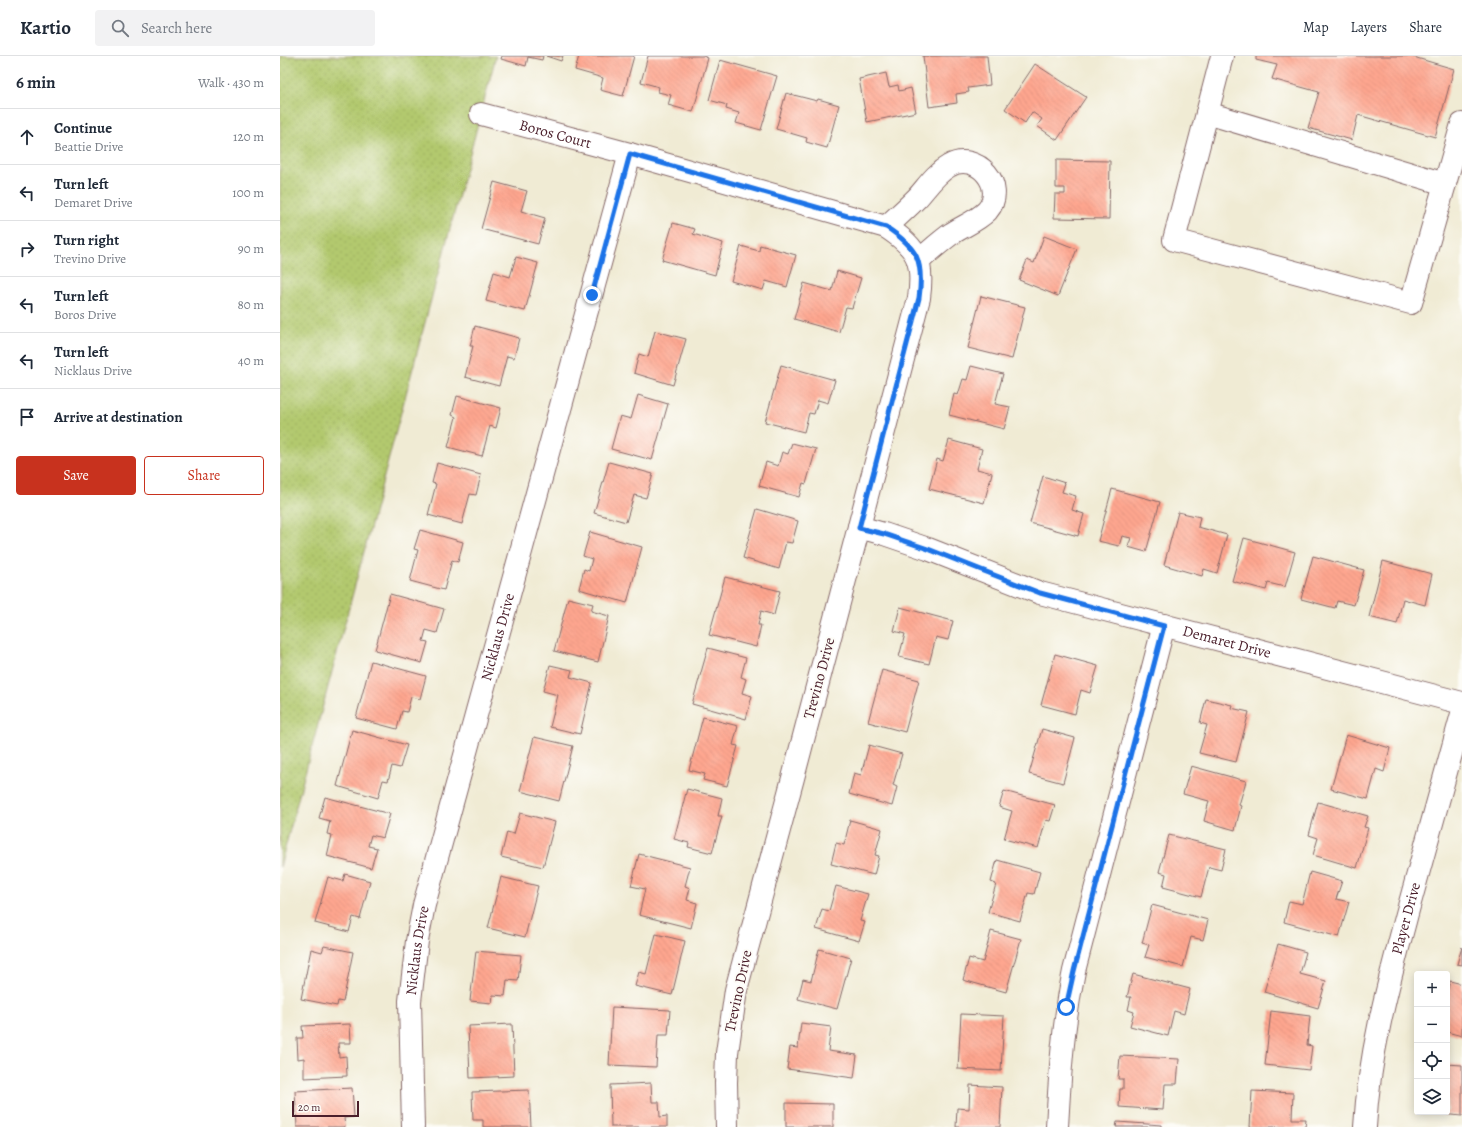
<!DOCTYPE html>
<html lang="en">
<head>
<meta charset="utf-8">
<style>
	:root { --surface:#fff; --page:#f2f2f3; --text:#1f2937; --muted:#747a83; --line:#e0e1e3; --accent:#c8321e }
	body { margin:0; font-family:Alegreya,serif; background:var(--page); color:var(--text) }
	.controls { position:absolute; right:12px; bottom:12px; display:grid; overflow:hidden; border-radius:4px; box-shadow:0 2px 10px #0003 }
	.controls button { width:36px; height:36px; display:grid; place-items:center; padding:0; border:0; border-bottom:1px solid var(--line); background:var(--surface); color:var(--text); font:20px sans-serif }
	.scale { position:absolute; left:12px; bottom:10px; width:67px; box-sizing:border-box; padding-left:4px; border:2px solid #4a1f2b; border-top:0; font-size:11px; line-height:14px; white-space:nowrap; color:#4a1f2b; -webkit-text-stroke:3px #fdfcf7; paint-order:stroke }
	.stop { position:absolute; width:12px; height:12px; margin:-9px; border:3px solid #1a73e8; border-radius:50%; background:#fff }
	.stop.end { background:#1a73e8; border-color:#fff; box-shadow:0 1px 4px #0008 }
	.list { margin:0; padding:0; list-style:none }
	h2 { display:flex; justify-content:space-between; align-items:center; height:52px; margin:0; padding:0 16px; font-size:17px }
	h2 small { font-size:13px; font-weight:400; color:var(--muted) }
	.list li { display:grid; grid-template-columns:26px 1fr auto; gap:12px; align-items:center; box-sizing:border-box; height:56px; padding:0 16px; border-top:1px solid var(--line) }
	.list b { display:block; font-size:15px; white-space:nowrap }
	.list p { margin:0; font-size:13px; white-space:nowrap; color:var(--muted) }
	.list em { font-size:13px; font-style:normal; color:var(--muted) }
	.actions { display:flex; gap:8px; padding:12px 16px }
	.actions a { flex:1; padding:9px 0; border:1px solid var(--accent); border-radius:4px; text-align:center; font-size:14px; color:var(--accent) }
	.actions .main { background:var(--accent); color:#fff }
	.icon { flex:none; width:22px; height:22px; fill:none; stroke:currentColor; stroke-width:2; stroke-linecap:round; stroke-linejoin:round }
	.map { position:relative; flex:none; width:1182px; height:1071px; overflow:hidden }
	header { display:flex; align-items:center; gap:24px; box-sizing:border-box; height:56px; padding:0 20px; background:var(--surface); border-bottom:1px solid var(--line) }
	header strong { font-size:19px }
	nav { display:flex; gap:22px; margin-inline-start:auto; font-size:14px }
	.search { width:280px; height:36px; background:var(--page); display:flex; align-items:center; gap:10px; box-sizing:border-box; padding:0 14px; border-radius:4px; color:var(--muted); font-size:15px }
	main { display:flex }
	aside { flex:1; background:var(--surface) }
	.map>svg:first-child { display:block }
	.grass { fill:url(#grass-dots); stroke:#7e744c }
	.building { fill:url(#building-back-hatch) }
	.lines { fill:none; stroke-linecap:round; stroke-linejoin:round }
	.minor-casing { stroke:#846666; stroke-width:24 }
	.minor { stroke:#fff; stroke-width:22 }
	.route { stroke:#1a73e8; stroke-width:5 }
	.labels { text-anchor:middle; stroke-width:4; stroke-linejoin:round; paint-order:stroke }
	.street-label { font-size:15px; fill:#4a1f2b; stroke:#fdfcf7 }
</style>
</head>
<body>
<header>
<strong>Kartio</strong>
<div class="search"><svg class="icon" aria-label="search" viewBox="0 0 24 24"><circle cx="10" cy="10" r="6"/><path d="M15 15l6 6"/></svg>Search here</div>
<nav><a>Map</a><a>Layers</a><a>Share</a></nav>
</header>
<main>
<aside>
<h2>6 min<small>Walk · 430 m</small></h2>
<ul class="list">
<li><svg class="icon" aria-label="ahead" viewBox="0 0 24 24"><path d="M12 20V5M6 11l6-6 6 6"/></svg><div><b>Continue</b><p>Beattie Drive</p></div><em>120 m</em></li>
<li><svg class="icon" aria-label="left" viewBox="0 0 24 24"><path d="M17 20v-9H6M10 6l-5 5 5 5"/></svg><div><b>Turn left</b><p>Demaret Drive</p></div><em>100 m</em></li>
<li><svg class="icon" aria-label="right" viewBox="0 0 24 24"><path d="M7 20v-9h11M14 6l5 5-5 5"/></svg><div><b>Turn right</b><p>Trevino Drive</p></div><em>90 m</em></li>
<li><svg class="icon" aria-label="left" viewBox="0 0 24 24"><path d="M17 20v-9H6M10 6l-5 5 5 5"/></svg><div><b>Turn left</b><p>Boros Drive</p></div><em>80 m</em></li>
<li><svg class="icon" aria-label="left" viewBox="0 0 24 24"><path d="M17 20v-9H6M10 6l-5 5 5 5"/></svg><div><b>Turn left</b><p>Nicklaus Drive</p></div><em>40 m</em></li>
<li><svg class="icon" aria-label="arrive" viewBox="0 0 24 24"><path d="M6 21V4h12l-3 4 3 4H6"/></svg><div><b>Arrive at destination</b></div></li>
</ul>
<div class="actions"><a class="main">Save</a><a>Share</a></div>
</aside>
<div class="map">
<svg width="1182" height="1071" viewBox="0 0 1182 1071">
	<defs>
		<pattern id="grass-dots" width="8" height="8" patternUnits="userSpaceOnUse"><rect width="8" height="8" fill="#b2c96e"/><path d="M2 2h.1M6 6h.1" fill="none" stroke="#9bac5f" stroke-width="1.8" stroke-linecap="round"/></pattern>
		<pattern id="building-back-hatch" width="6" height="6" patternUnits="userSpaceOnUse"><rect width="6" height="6" fill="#fea68f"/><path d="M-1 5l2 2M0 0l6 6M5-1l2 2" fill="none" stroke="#db8e7c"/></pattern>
	</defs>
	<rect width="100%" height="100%" fill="#fdfcf7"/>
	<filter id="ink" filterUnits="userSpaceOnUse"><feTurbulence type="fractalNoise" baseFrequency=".025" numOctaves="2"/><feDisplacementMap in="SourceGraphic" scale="8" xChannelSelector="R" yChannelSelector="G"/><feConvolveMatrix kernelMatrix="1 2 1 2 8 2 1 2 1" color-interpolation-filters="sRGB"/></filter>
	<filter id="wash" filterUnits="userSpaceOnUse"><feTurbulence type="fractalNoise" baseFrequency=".012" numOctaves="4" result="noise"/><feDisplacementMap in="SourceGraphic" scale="16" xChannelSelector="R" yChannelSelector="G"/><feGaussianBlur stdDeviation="0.9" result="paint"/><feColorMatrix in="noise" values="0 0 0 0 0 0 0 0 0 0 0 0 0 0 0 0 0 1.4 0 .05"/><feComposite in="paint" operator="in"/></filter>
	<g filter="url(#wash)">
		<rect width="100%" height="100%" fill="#f0ebd4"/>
		<path class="grass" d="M 0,0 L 216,0 L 0,811 Z"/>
		<g id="blocks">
			<path class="building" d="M 222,0 L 263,0 L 262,4 L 248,1 L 246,10 L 221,3 Z
				M 266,0 L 283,0 L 281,5 Z
				M 299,0 L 354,0 L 343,40 L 320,34 L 323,22 L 295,14 Z
				M 368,0 L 423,0 L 428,2 L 413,56 L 388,49 L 391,39 L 378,36 L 379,31 L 361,26 Z
				M 643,0 L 707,0 L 710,29 L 688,32 L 689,36 L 676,38 L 677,47 L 649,51 Z
				M 976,0 L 1130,0 L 1174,13 L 1155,81 L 1078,59 L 1072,84 L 1028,72 L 1039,36 L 992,23 L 997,9 L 976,4 Z
				M 440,4 L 497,20 L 481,74 L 456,67 L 459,57 L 446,53 L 447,49 L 429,44 Z
				M 755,8 L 806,41 L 777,84 L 757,70 L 762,63 L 752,56 L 745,67 L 725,53 Z
				M 606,17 L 609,31 L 618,29 L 619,35 L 631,32 L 636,56 L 587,66 L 579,23 Z
				M 506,37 L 537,45 L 538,43 L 559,49 L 547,92 L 526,86 L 527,82 L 496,73 Z
				M 776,104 L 830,105 L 829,163 L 774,162 L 775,138 L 785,138 L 785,132 L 776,132 Z
				M 214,126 L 247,135 L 241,155 L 265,162 L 258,188 L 201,173 Z
				M 393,167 L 415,173 L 413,178 L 443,187 L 435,219 L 382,204 Z
				M 764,180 L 797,193 L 778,240 L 739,224 L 747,204 L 754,207 Z
				M 480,189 L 516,199 L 507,231 L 486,225 L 483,234 L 451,225 L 461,190 L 479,195 Z
				M 236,201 L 258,207 L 245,255 L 206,245 L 214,216 L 230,221 Z
				M 557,215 L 581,222 L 572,252 L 566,251 L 559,276 L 514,263 L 524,227 L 552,235 Z
				M 701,240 L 745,251 L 732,303 L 688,292 Z
				M 195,270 L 239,282 L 234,302 L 227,300 L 219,330 L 185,321 L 193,290 L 190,290 Z
				M 375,275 L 406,283 L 393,329 L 354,317 L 359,298 L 368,301 Z
				M 501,309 L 555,324 L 548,347 L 538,344 L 534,358 L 529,357 L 524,376 L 485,366 Z
				M 691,310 L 723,318 L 715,348 L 730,351 L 724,373 L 669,359 L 674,338 L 678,339 L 683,323 L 687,324 Z
				M 358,339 L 388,348 L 372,404 L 331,393 L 340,360 L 351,363 Z
				M 177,340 L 221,352 L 216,372 L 210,370 L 202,400 L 168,391 L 176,361 L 172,359 Z
				M 669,384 L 702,393 L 697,413 L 712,417 L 704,447 L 649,433 L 657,403 L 663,405 Z
				M 512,387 L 536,393 L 526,428 L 523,427 L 519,441 L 479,430 L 486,406 L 498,410 L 502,396 L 508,398 Z
				M 329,406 L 373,418 L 366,442 L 354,439 L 346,466 L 314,457 Z
				M 157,407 L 201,419 L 196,439 L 190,438 L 182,468 L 148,459 L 156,428 L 152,427 Z
				M 763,420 L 785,427 L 782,436 L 796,440 L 792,454 L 804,458 L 798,480 L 750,467 Z
				M 832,433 L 880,446 L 866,496 L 848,491 L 851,482 L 842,480 L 839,490 L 818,485 Z
				M 477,453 L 518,465 L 512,487 L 506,486 L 499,513 L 463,502 Z
				M 898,456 L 920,461 L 918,471 L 947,479 L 937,517 L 924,513 L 922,520 L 884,509 Z
				M 140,474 L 183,486 L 178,506 L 172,504 L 164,534 L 130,525 L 138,494 L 134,493 Z
				M 310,476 L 362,491 L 347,547 L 299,533 L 304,513 L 309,515 L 312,503 L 303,500 Z
				M 964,482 L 1015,496 L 1005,531 L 988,527 L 986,534 L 952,525 Z
				M 1033,500 L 1084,514 L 1074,549 L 1057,545 L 1055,552 L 1021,543 Z
				M 1103,505 L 1152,518 L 1145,549 L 1123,543 L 1117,568 L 1089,561 Z
				M 445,521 L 500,535 L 494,559 L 481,555 L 478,569 L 481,569 L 476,591 L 429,579 Z
				M 110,538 L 164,553 L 157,577 L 146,574 L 143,585 L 148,586 L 142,607 L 95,594 Z
				M 288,542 L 313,548 L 311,555 L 329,560 L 318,606 L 274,595 Z
				M 620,551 L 673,565 L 668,584 L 656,581 L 649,608 L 619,601 L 625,578 L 614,575 Z
				M 428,592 L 466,602 L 461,621 L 466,623 L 462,637 L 472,640 L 466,663 L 412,648 Z
				M 775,598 L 818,610 L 810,637 L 801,634 L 795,658 L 761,649 Z
				M 91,605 L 146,620 L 140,643 L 131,641 L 127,656 L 122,655 L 117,673 L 76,662 Z
				M 270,609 L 292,614 L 290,621 L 312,627 L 300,678 L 270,671 L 278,639 L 263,635 Z
				M 602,614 L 639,624 L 625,676 L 588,666 Z
				M 926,643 L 952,649 L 951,652 L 969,656 L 956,706 L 919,697 L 927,669 L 920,667 Z
				M 423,661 L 458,670 L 453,689 L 458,690 L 447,730 L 423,724 L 425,718 L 409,714 Z
				M 762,673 L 795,682 L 783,727 L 749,718 Z
				M 72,674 L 127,689 L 120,712 L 112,710 L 108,725 L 103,724 L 98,742 L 57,730 Z
				M 1066,679 L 1110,692 L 1104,716 L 1096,713 L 1088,743 L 1051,733 Z
				M 254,681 L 293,690 L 279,745 L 240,735 Z
				M 589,689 L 622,698 L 613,729 L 617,731 L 612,750 L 569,738 L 574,717 L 581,719 Z
				M 911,710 L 966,725 L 959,749 L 961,750 L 955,774 L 924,765 L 929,745 L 903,738 Z
				M 407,733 L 442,742 L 438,760 L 442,760 L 432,797 L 408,791 L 409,787 L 394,783 Z
				M 724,735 L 775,749 L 770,765 L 766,764 L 758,792 L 724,783 L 732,755 L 719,751 Z
				M 45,741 L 110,758 L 103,782 L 91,779 L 88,790 L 97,792 L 91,812 L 47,800 L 52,779 L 47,778 L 50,765 L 39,762 Z
				M 1038,746 L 1088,760 L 1084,771 L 1088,772 L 1077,812 L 1033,799 L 1038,782 L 1029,779 Z
				M 240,757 L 275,766 L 263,811 L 221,801 L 227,776 L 234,778 Z
				M 570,764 L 602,773 L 595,799 L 599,800 L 594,819 L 551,808 L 556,787 L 564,789 Z
				M 889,779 L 946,793 L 941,814 L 929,811 L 921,841 L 883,831 L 886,818 L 879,816 Z
				M 359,798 L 410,811 L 405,830 L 410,832 L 407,844 L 417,847 L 411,872 L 359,859 L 365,833 L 351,830 Z
				M 717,804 L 760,816 L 754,838 L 748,837 L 740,865 L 708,856 L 716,828 L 711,826 Z
				M 1030,816 L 1062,825 L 1056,843 L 1069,846 L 1059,881 L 1004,866 L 1009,845 L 1022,848 Z
				M 65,818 L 90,825 L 80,863 L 73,861 L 69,876 L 35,867 L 48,821 L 63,825 Z
				M 221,821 L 258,830 L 245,881 L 208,872 Z
				M 556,830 L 588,838 L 580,865 L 585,866 L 579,885 L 536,873 L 542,853 L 549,855 Z
				M 872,849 L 928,864 L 923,884 L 911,881 L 903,911 L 865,901 L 869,889 L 862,887 Z
				M 711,875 L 741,883 L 726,936 L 683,924 L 689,902 L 703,906 Z
				M 376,878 L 405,885 L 392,939 L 355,930 L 359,916 L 366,918 Z
				M 998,888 L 1026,896 L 1020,918 L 1046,925 L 1038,952 L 984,936 Z
				M 44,890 L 73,896 L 63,946 L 58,945 L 57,950 L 21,943 L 31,893 L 42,896 Z
				M 1182,891 L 1182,909 L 1177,908 Z
				M 539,893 L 571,902 L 557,953 L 518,943 L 523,923 L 531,925 Z
				M 196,895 L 241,899 L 238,925 L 227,924 L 225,940 L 213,939 L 212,947 L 190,945 Z
				M 853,918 L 910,933 L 904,958 L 894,955 L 888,980 L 850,970 L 854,956 L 848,954 L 851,941 L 847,941 Z
				M 1170,925 L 1182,928 L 1182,980 L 1167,976 L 1167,936 Z
				M 332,951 L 390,954 L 388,979 L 378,979 L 376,1011 L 329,1009 Z
				M 991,955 L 1030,960 L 1027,989 L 1032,990 L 1029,1014 L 985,1009 Z
				M 681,958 L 724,960 L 721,1015 L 678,1013 Z
				M 521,967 L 551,971 L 548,995 L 577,999 L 574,1022 L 507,1013 L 510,991 L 518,992 Z
				M 70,968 L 71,987 L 58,987 L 59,1001 L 66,1000 L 67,1020 L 24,1022 L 24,1002 L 18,1003 L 17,982 L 23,982 L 22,970 Z
				M 232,968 L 234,1020 L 190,1022 L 188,970 Z
				M 840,1000 L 899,1003 L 897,1028 L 885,1028 L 883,1054 L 839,1051 L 840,1033 L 843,1033 L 843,1023 L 838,1023 Z
				M 1167,1008 L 1182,1009 L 1182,1060 L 1149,1057 L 1149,1056 L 1167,1056 Z
				M 371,1027 L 372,1046 L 379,1046 L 380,1061 L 387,1060 L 387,1071 L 331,1071 L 330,1029 Z
				M 690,1029 L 722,1031 L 720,1071 L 676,1071 L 677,1052 L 689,1053 Z
				M 72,1032 L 74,1061 L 64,1062 L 65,1071 L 17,1071 L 15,1035 Z
				M 249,1034 L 251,1071 L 203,1071 L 203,1064 L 193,1064 L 192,1036 Z
				M 972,1035 L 1013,1037 L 1012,1063 L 1026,1063 L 1025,1071 L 970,1071 Z
				M 506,1047 L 553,1048 L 553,1071 L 506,1071 Z
				M 837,1066 L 882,1069 L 882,1071 L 836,1071 Z"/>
		</g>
	</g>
	<g filter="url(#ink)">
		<use href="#blocks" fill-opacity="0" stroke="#846666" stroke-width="1"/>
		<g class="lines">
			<g class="minor-casing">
				<g id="minor">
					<path d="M 942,0 L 894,184 L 1131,247 L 1182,68"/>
					<path d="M 927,57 L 1165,128"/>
					<path id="s1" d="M 201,58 L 350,98 L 606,171 C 638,192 644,205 639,242 L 513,722 L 456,934 L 447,997 L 446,1027 L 447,1071"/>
					<path d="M 606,171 C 616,162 627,152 637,142 C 647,131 656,117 669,110 C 697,94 728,131 707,155 C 697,165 683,170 671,178 C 660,186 649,196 638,205"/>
					<path id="s2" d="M 579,471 L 604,478 L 648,493 L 760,537 L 1182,647"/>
					<path id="s3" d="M 133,1071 L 130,945 L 137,885 L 144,849 L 350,98"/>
					<path d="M 777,1071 C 780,1017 783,968 794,915 L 884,569"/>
					<path id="s4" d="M 1085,1071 C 1089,997 1109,925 1128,854 C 1146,789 1164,723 1182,658"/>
				</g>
			</g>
			<use href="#minor" class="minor"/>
		</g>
	</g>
	<g class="lines" filter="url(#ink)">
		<path class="route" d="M 312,239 L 350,98 L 606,171 C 638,192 644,205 639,242 L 579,472 L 604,478 L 648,493 L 760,537 L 884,570 L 794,915 L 786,951"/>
	</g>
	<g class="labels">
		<g class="street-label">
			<text dy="5" stroke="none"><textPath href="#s1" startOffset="77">Boros Court</textPath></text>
			<text dy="5" stroke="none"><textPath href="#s3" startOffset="501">Nicklaus Drive</textPath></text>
			<text dy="5" stroke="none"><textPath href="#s2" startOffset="386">Demaret Drive</textPath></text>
			<text transform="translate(539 622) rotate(-75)" y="5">Trevino Drive</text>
			<text dy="5" stroke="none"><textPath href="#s4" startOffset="213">Player Drive</textPath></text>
			<text dy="5" stroke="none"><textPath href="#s3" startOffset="177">Nicklaus Drive</textPath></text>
			<text transform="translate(458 935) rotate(-78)" y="5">Trevino Drive</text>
		</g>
	</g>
</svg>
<div class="controls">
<button>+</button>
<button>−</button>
<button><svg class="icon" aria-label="locate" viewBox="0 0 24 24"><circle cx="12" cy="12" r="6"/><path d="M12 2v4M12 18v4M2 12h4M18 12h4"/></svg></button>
<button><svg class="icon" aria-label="layers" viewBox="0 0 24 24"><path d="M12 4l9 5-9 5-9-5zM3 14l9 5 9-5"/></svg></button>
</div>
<div class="scale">20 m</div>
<div class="stop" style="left:786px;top:951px"></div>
<div class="stop end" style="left:312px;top:239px"></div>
</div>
</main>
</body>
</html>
